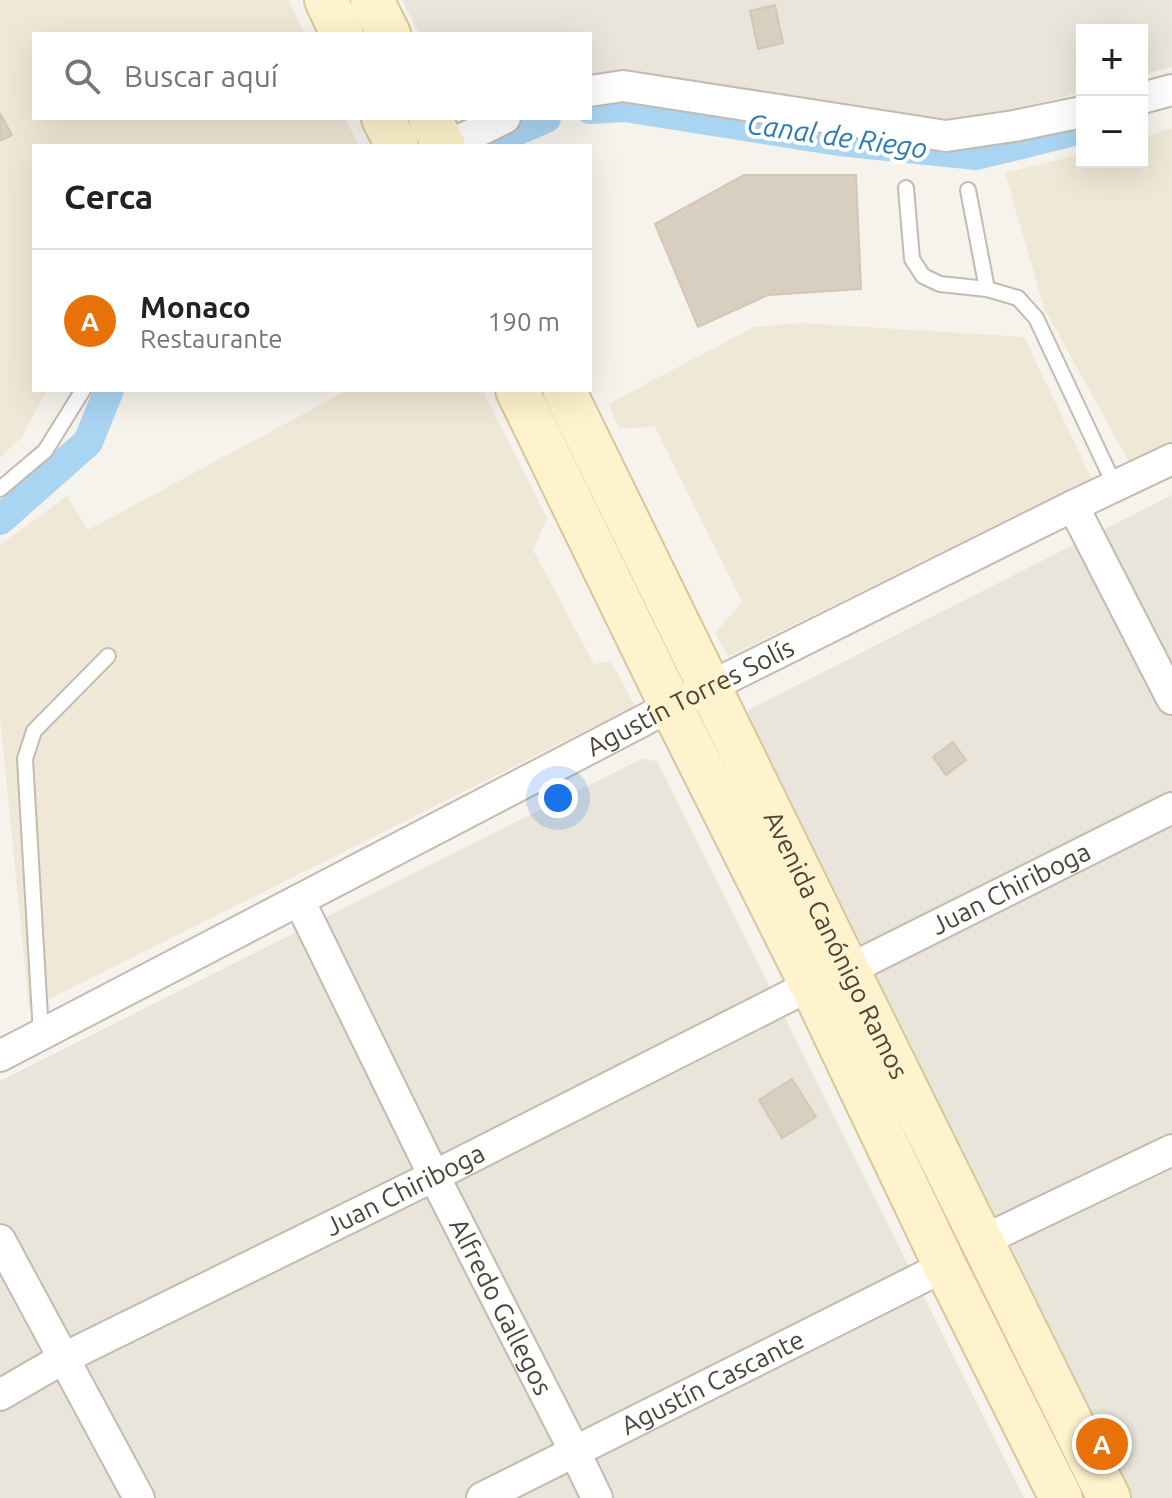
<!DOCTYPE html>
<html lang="es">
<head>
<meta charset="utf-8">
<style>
	:root { --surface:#fff; --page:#f6f6f6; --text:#222; --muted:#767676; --line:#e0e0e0; --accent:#1a73e8 }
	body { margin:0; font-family:Ubuntu,sans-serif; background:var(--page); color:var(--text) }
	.controls { position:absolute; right:24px; top:24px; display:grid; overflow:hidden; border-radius:0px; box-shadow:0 8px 32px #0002 }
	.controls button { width:72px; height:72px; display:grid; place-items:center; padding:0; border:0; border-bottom:2px solid var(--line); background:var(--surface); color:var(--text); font:40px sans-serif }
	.you { position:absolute; left:558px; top:798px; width:28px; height:28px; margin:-20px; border:6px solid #fff; border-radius:50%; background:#1a73e8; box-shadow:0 0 0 12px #1a73e833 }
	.badge { display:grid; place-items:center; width:52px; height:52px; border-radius:50%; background:var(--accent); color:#fff; font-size:26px; font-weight:700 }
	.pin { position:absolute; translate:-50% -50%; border:4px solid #fff; box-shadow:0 2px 8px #0006 }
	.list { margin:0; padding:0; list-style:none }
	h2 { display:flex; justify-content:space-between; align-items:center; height:104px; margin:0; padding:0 32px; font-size:34px }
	h2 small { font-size:26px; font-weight:400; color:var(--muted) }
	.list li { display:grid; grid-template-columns:52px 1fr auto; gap:24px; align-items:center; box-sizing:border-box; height:144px; padding:0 32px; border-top:2px solid var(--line) }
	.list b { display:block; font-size:30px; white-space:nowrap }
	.list p { margin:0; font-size:26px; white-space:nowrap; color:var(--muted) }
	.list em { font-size:26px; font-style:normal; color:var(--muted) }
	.icon { flex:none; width:44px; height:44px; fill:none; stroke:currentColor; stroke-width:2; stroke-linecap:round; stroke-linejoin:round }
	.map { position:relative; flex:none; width:1172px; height:1498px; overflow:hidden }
	.search { position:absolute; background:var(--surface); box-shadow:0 8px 32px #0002; left:32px; top:32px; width:560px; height:88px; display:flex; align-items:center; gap:20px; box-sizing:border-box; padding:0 28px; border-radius:0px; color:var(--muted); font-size:30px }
	.panel { position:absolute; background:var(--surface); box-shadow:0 8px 32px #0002; left:32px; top:144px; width:560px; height:248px; border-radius:0px }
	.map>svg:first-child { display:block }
	.residential { fill:#eae5da }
	.education { fill:#efe8d6 }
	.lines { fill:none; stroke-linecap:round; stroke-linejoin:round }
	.canal { stroke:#a9d4f2; stroke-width:30 }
	.building { fill:#d8cfc1; stroke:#d3c7b4; stroke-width:2 }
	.lane-casing { stroke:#c2bbae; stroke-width:18 }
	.street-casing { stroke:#c2bbae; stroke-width:34 }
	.secondary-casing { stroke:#d6c79b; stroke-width:46 }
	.lane { stroke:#fff; stroke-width:14 }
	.street { stroke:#fff; stroke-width:30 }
	.secondary { stroke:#fff3cd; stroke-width:42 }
	.labels { text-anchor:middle; stroke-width:8; stroke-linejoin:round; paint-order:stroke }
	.street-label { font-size:26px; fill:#4b4439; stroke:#fff }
	.water-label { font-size:28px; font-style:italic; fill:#2e7ab2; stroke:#fff }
</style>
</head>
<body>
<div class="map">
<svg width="1172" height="1498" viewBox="0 0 1172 1498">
	<rect width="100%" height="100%" fill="#f6f3ec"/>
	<path class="residential" d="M 402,0 L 1172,0 L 1172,67 L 1142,75 L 1142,30 L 1082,30 L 1082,92 L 971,121 L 779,99 L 656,76 L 590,75 L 590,34 L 419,34 Z
		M 1172,495 L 1172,1498 L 1131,1498 L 752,730 L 748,710 Z
		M 641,759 L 657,761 L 1024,1498 L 0,1498 L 0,1081 Z"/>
	<path class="education" d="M 0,0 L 289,0 L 305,34 L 34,34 L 34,118 L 345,118 L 359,146 L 34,146 L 34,390 L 47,390 L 22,437 L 0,458 Z
		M 1172,128 L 1172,441 L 1129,462 L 1044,308 L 1005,173 L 1082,154 L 1082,162 L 1142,162 L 1142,138 Z
		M 801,323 L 1024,337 L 1092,479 L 728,657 L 715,633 L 742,602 L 655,427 L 619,428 L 608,404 L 754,327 Z
		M 348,390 L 482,390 L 547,518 L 533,550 L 594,664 L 611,661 L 635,706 L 29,1009 L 0,716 L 0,545 L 67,496 L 88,530 Z"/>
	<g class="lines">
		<path class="canal" d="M 590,109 L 625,107 L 839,141 L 976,155 L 1082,129
			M 491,142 L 546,118
			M 0,520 L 88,442 L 109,390"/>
	</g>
	<path class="building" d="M 775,5 L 783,43 L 758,49 L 750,11 Z
		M 0,113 L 12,135 L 0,141 Z
		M 744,175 L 856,175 L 861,289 L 768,295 L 698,327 L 655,224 Z
		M 953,742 L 966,760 L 946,775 L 933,757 Z
		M 792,1079 L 816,1117 L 782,1138 L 759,1100 Z"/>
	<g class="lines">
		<g class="lane-casing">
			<path id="lane" d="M 906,188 L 912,259 L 923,276 L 940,284 L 987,289 L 1018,298 L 1036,318 L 1115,486
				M 968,190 L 987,289
				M 0,489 L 45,451 L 83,390
				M 41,1034 L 25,759 L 34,731 L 108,656"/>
		</g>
		<g class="street-casing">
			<g id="street">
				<path d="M 590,91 L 623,86 L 946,136 L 1014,126 L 1082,112"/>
				<path d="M 1142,98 L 1172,90"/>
				<path d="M 448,146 L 505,118"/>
				<path d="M 1073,506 L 1172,699"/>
				<path id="s1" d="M 299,900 L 434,1176 L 575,1452 L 597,1498"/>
				<path id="s2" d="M 848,970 L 1172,808"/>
				<path id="s3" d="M 0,1056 L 671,706 L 1073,506 L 1172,459"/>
				<path d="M 0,1240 L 139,1498"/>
				<path d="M 982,1241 L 1172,1150"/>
				<path id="s4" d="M 0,1395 L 64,1358 L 434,1176 L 811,985"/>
				<path id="s5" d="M 482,1498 L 945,1266"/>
			</g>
		</g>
		<g class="secondary-casing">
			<g id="secondary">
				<path d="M 326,0 L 342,34"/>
				<path d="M 372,0 L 389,34"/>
				<path d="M 383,118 L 397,146"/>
				<path d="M 430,118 L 444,146"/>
				<path d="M 517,390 L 671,706 L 811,985 L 945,1266 L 1061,1498"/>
				<path id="s6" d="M 564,390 L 848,970 L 1109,1498"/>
			</g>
		</g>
		<use href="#lane" class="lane"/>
		<use href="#street" class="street"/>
		<use href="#secondary" class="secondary"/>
	</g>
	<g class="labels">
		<g class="street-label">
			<text dy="9" stroke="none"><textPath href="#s3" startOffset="778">Agustín Torres Solís</textPath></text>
			<text dy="9" stroke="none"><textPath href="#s2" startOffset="182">Juan Chiriboga</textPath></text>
			<text dy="9" stroke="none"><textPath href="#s6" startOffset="618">Avenida Canónigo Ramos</textPath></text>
			<text dy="9" stroke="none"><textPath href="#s4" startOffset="454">Juan Chiriboga</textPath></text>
			<text dy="9" stroke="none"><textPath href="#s1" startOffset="454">Alfredo Gallegos</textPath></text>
			<text dy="9" stroke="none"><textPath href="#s5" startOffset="258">Agustín Cascante</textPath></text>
		</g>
		<g class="water-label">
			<text transform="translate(837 136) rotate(8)" y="10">Canal de Riego</text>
		</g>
	</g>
</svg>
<div class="controls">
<button>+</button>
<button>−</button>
</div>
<div class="you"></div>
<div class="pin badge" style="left:1102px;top:1444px;background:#e8710a">A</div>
<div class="search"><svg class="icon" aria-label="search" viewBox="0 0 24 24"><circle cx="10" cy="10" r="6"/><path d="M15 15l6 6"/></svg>Buscar aquí</div>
<section class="panel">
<h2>Cerca<small></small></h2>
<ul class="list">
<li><span class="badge" style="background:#e8710a">A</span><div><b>Monaco</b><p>Restaurante</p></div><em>190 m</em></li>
</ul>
</section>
</div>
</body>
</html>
